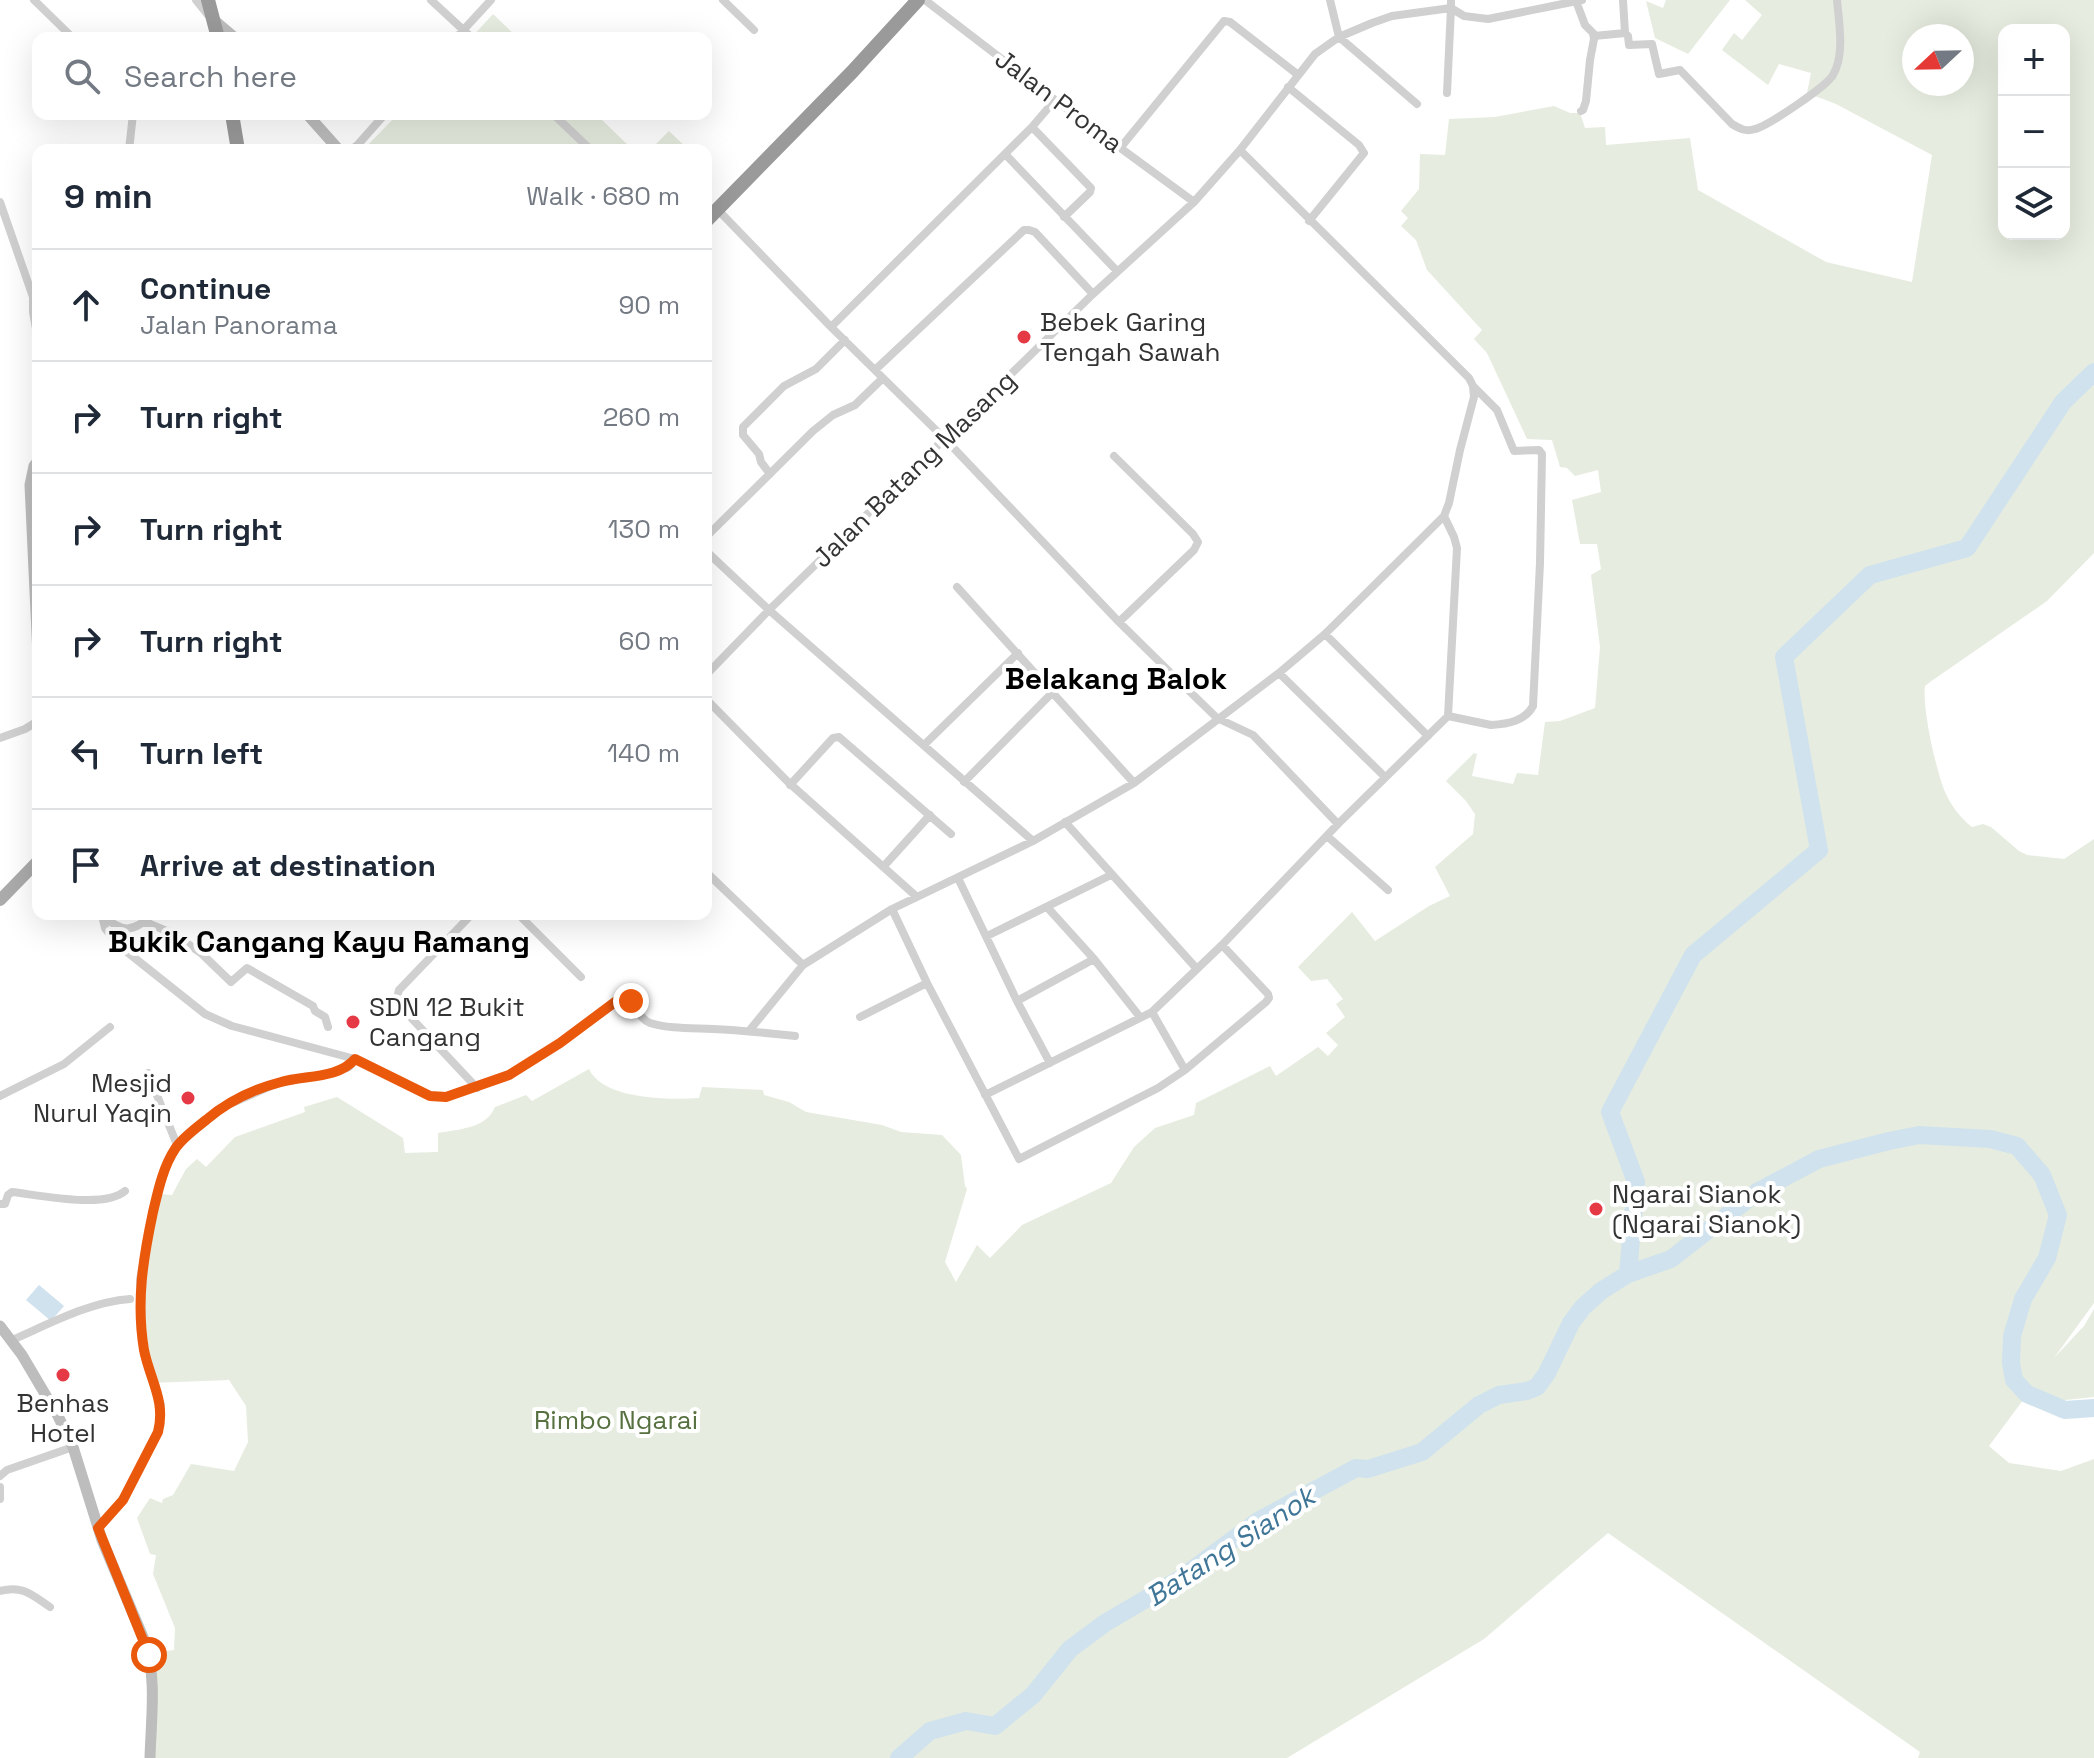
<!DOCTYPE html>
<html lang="en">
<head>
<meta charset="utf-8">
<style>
	:root { --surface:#fff; --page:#f2f2f3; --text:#1f2937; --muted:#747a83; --line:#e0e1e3 }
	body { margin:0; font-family:"Space Grotesk",sans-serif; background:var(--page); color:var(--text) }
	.controls { position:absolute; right:24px; top:24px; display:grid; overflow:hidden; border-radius:16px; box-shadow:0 8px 32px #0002 }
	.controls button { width:72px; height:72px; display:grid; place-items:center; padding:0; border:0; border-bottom:2px solid var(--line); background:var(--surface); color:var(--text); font:40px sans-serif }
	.compass { position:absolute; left:1902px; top:24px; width:72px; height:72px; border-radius:50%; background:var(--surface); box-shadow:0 8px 32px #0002; rotate:248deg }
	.stop { position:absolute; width:24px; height:24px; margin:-18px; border:6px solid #ea580c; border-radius:50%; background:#fff }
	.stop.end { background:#ea580c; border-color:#fff; box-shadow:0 2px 8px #0008 }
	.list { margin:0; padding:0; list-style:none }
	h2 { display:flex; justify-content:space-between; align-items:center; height:104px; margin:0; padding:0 32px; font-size:34px }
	h2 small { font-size:26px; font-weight:400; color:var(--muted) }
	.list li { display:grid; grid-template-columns:52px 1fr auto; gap:24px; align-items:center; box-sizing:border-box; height:112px; padding:0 32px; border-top:2px solid var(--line) }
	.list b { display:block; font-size:30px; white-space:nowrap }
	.list p { margin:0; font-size:26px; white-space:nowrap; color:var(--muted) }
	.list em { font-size:26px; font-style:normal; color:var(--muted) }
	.icon { flex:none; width:44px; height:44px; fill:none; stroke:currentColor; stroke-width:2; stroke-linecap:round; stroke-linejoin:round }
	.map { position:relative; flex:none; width:2094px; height:1758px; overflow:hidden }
	.search { position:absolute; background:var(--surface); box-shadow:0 8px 32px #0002; left:32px; top:32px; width:680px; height:88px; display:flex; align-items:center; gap:20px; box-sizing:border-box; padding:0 28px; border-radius:16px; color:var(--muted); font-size:30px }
	.panel { position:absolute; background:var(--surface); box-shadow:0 8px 32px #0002; left:32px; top:144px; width:680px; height:776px; border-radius:16px }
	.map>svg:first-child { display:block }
	.green { fill:#e6ecdf; fill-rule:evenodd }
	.water { fill:#cfe2ee }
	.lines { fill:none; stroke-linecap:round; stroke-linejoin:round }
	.river { stroke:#cfe2ee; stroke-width:18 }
	.street { stroke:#d0d0d0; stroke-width:8 }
	.secondary { stroke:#bdbdbd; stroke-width:11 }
	.primary { stroke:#ababab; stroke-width:12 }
	.highway { stroke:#9a9a9a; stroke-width:14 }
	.route { stroke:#ea580c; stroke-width:10 }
	.poi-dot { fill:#e63946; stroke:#fff; stroke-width:3 }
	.labels { text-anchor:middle; stroke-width:8; stroke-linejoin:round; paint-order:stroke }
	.street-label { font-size:26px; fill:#333; stroke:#fff }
	.poi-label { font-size:26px; fill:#333; stroke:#fff; text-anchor:start }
	.park-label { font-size:26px; fill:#56703f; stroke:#fff }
	.water-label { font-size:28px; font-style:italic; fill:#3f7597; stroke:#fff }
	.quarter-label { font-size:30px; font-weight:bold; fill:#000; stroke:#fff }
</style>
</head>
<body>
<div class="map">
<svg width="2094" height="1758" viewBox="0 0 2094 1758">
	<rect width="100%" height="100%" fill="#fff"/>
	<path class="green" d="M 1666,0 L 1730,0 L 1688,54 L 1655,38 L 1646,1 L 1663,8 Z
		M 1745,0 L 2094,0 L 2094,553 L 2047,601 L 1930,682 L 1925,686 C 1922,708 1936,770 1945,792 C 1950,804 1961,819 1972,827 L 1983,824 L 1991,827 L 2019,851 L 2027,855 L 2064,859 L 2094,839 L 2094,1303 L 2054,1358 L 2084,1326 L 2094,1309 L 2094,1397 L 2056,1401 L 2032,1388 L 1989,1446 L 2009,1463 L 2061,1471 L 2094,1459 L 2094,1758 L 1918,1758 L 1920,1752 L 1608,1533 L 1484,1639 L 1287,1758 L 149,1758 L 149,1653 L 174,1650 L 175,1628 L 153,1574 L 156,1555 L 150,1554 L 137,1518 L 150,1498 L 162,1503 L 163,1499 L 173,1495 L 191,1464 L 234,1471 L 248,1442 L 246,1406 L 229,1380 L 151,1383 L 140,1351 L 139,1278 L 159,1194 L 172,1195 L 186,1169 L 197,1159 L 206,1167 L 235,1137 L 305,1112 L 304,1107 L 337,1097 L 403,1138 L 405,1153 L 438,1152 L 438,1133 C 459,1129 486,1129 495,1107 L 526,1095 L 532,1101 L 589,1069 C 603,1100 670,1100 699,1098 L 702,1087 L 763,1090 L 764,1095 L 789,1102 L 806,1112 L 882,1125 L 901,1132 L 942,1135 L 961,1155 L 965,1186 L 967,1189 L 945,1262 L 956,1282 L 977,1245 L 990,1258 L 1022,1225 L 1111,1183 L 1134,1147 L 1155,1128 L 1194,1115 L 1196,1103 L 1270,1066 L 1276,1076 L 1318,1047 L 1328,1056 L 1338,1045 L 1326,1033 L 1345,1017 L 1336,1004 L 1343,999 L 1327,979 L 1311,981 L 1298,967 L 1352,912 L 1375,941 L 1429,906 L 1450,896 L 1435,867 L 1473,834 L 1475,814 L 1466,801 L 1446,781 L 1474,753 L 1477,754 L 1472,776 L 1513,784 L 1517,773 L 1538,775 L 1545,722 L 1560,721 L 1595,708 L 1600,647 L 1591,575 L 1601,569 L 1597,544 L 1580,544 L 1572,500 L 1601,492 L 1598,470 L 1575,476 L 1567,468 L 1560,467 L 1552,440 L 1527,439 L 1487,353 L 1474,339 L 1482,330 L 1427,270 L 1416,240 L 1401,226 L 1408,218 L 1401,211 L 1419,189 L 1420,154 L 1445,155 L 1449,119 L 1495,117 L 1554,106 L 1570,113 L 1580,113 L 1585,128 L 1605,127 L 1606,145 L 1690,138 L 1698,190 L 1826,262 L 1912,282 L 1932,155 L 1836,104 L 1807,93 L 1811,73 L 1779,64 L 1768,85 L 1722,50 L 1734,33 L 1742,40 L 1762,15 ZM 2004,30 L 2064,30 L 2064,234 L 2004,234 ZM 1914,36 L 1962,36 L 1962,84 L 1914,84 Z
		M 493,14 L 518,38 L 471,38 Z
		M 398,114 L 596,114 L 633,150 L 363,150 Z
		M 669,131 L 689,150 L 650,150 Z"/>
	<path class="water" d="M 39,1285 L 64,1306 L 51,1321 L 26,1300 Z"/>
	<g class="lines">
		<path class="river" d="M 1628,1274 L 1636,1182 L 1610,1112 L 1693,955 L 1819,850 L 1784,657 L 1870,575 L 1967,548 L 2063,402 L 2094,372
			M 899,1758 L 930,1731 L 966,1721 L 995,1726 L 1033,1695 L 1070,1649 L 1105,1623 L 1180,1579 L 1258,1521 L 1356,1468 L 1368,1469 L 1422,1452 L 1479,1405 L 1499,1395 L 1527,1391 L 1537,1387 L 1547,1373 L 1571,1323 L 1583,1307 L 1601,1291 L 1628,1274 L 1671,1259 L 1757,1192 L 1819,1159 L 1889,1141 L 1919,1135 L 1990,1139 L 2017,1146 L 2042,1175 L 2058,1215 L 2047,1258 L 2023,1299 L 2012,1336 L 2011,1363 L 2014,1380 L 2027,1394 L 2065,1410 L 2094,1408"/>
		<path class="street" d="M 34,0 L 73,38
			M 196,0 L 208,15
			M 431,0 L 472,38
			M 723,0 L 754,30
			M 925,0 L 1055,100 L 1194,202
			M 1330,0 L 1339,37 L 1417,104
			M 1451,0 L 1451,8 L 1464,16 L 1488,19 L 1582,0
			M 1623,0 L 1625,33
			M 1576,1 L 1585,25 L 1593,33 L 1594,39 L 1590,60 L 1586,101 L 1583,110 L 1581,111
			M 1594,36 L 1625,33 L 1628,36 L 1629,45 L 1652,44 L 1659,74 L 1680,70 L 1732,124 C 1740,129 1746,132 1755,129 C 1768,126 1827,86 1833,75 C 1845,55 1839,23 1837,0
			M 456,38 L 491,0
			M 1288,87 L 1359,145 L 1364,153 L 1309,221
			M 553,114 L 591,150
			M 1032,127 L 1055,100
			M 1121,147 L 1224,21 L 1230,22 L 1297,74
			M 354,149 L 385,114
			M 129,150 L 133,114
			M 1005,154 L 1117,271
			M 0,202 L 33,297
			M 718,210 L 831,327 L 945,439 L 1119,622 L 1184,686 L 1217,718 L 1253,735 L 1338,824
			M 38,293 L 33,297 L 33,312 L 38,340
			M 831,327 L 1032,127 L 1091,188 L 1090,192 L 1064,217
			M 875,370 L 1024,230 L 1029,230 L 1035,232 L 1093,294
			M 1114,456 L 1193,534 L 1198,542 L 1194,550 L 1119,622
			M 770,474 L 761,462 L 759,454 L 743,435 L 743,427 L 784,386 L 816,369 L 845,340
			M 706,537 L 813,431 L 833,415 L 855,405 L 883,378
			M 706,551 L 769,610 L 1033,841
			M 957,587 L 1134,783
			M 1325,634 L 1428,736
			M 1279,673 L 1385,777
			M 706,675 L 769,610 L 1093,294 L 1194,202 L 1240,150 L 1315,54 L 1339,37 L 1372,23 L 1392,16 L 1451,8 L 1447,93
			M 706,699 L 788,782 L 917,897
			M 1448,716 L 1491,725 C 1508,724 1525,721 1533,706 L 1540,563 L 1542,454 L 1539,450 L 1514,451 L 1497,410 L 1473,386
			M 0,738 L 25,729 L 38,721
			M 924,745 L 1018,653
			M 964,782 L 1053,692
			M 790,785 L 833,738 L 839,737 L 951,834
			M 1065,822 L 1197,969
			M 1327,836 L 1388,890
			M 884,866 L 930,815
			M 706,872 L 803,965
			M 958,878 L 1017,1001 L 1050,1063
			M 1047,907 L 1094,959 L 1140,1017
			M 892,909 L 927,983 L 1019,1159 L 1158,1088 L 1185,1070 L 1266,1002 L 1269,998 L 1268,994 L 1222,945
			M 472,914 L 399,990 L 397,998 L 401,1007 L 477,1088
			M 518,914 L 581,977
			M 102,915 L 105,928 L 117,944 L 205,1014 L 232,1026 L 355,1059 L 430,1096 L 446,1097 L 509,1075 L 560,1043 L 624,997 C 636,1001 637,1018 650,1023 C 669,1029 692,1028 713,1029 C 740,1030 767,1033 795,1036
			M 102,915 C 122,933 133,933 153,914
			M 145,922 L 174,934 L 202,954 L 231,982 L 247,968 L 313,1006 L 315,1011 L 325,1017 L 328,1027
			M 987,936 L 1111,875
			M 1017,1001 L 1094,959
			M 1152,1012 L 1185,1070
			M 860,1017 L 927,983
			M 749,1031 L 803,965 L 892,909 L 1033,841 L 1134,783 L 1279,673 L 1325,634 L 1444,516 L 1449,503 L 1460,450 L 1474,397 L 1473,386 L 1469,378 L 1240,150
			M 148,1073 L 177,1145
			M 985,1095 L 1152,1012 L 1222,945 L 1338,824 L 1448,716 L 1457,548 L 1454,537 L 1444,516
			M 0,1096 L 64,1064 L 110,1027
			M 0,1204 L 5,1204 L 8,1195 L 12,1192 C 39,1195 105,1209 125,1191
			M 12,1340 C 49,1324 89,1302 130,1299
			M 0,1476 L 7,1470 L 73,1447
			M 0,1487 L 0,1499
			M 98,1528 L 123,1500 L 158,1432 L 161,1405 L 147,1363 L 141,1332 L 140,1279 L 157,1195 L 168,1161 L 177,1145 L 225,1106 L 278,1083 L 337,1072 L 349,1067 L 355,1059
			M 0,1591 C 23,1585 32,1595 50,1607"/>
		<path class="secondary" d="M 215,21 L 235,38
			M 307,114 L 339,150
			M 352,150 L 354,149
			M 38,461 L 34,466 L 30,485 L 38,655
			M 0,1326 L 22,1355 L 58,1416 L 73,1447 L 102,1540 L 145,1642 C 157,1678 151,1720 150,1758"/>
		<path class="primary" d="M 0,900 L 38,861"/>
		<path class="highway" d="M 208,0 L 218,38
			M 232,114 L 238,150
			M 706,221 L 852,72 L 918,0"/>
	</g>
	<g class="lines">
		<path class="route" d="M 149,1655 L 98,1528 L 123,1500 L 158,1432 C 166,1401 150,1380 144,1350 C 136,1302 143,1259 153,1212 C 158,1191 163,1167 175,1149 C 182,1138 196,1128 206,1120 C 227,1102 254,1089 281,1082 C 305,1075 338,1079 355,1059 L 430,1096 L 446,1097 L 509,1075 L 560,1043 L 619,999 L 627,998 L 631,1001"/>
	</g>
	<g class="poi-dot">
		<circle cx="1024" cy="337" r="8"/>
		<circle cx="353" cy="1022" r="8"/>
		<circle cx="188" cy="1098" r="8"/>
		<circle cx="1596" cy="1209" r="8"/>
		<circle cx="63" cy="1375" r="8"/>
	</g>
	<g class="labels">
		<g class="street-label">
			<text transform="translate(1059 101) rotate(37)" y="9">Jalan Proma</text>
			<text transform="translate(914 469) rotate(-44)" y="9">Jalan Batang Masang</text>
		</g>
		<g class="poi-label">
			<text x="1040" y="331">Bebek Garing<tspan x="1040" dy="30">Tengah Sawah</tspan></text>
			<text x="369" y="1016">SDN 12 Bukit<tspan x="369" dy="30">Cangang</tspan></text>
			<text x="172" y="1092" text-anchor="end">Mesjid<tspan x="172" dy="30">Nurul Yaqin</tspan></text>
			<text x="1612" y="1203">Ngarai Sianok<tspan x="1612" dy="30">(Ngarai Sianok)</tspan></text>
			<text x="63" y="1412" text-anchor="middle">Benhas<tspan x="63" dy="30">Hotel</tspan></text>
		</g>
		<g class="park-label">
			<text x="616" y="1429">Rimbo Ngarai</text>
		</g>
		<g class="water-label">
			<text transform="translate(1230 1546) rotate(-33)" y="10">Batang Sianok</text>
		</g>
		<g class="quarter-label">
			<text x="1116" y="689">Belakang Balok</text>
			<text x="319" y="952">Bukik Cangang Kayu Ramang</text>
		</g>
	</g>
</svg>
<div class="controls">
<button>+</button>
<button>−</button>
<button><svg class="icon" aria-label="layers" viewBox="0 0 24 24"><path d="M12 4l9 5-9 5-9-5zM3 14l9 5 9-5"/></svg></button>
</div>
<svg class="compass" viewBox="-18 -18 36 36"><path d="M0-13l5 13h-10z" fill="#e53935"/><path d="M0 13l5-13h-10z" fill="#747a83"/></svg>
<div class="stop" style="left:149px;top:1655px"></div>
<div class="stop end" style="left:631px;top:1001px"></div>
<div class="search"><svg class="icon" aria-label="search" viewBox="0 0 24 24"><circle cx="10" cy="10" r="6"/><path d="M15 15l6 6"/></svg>Search here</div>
<section class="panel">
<h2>9 min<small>Walk · 680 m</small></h2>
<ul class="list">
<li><svg class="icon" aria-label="ahead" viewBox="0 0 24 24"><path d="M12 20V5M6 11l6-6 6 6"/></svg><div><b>Continue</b><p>Jalan Panorama</p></div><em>90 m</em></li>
<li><svg class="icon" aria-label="right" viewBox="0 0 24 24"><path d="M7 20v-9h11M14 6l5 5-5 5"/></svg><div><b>Turn right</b></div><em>260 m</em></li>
<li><svg class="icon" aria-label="right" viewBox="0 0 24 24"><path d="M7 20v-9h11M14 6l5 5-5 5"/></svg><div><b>Turn right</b></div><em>130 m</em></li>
<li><svg class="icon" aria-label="right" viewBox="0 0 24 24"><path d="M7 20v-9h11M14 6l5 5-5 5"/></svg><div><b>Turn right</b></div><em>60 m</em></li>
<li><svg class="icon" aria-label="left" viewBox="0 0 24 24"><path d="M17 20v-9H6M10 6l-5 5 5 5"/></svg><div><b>Turn left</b></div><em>140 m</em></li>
<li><svg class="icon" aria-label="arrive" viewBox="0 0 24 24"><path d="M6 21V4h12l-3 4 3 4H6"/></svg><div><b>Arrive at destination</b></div></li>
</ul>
</section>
</div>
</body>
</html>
